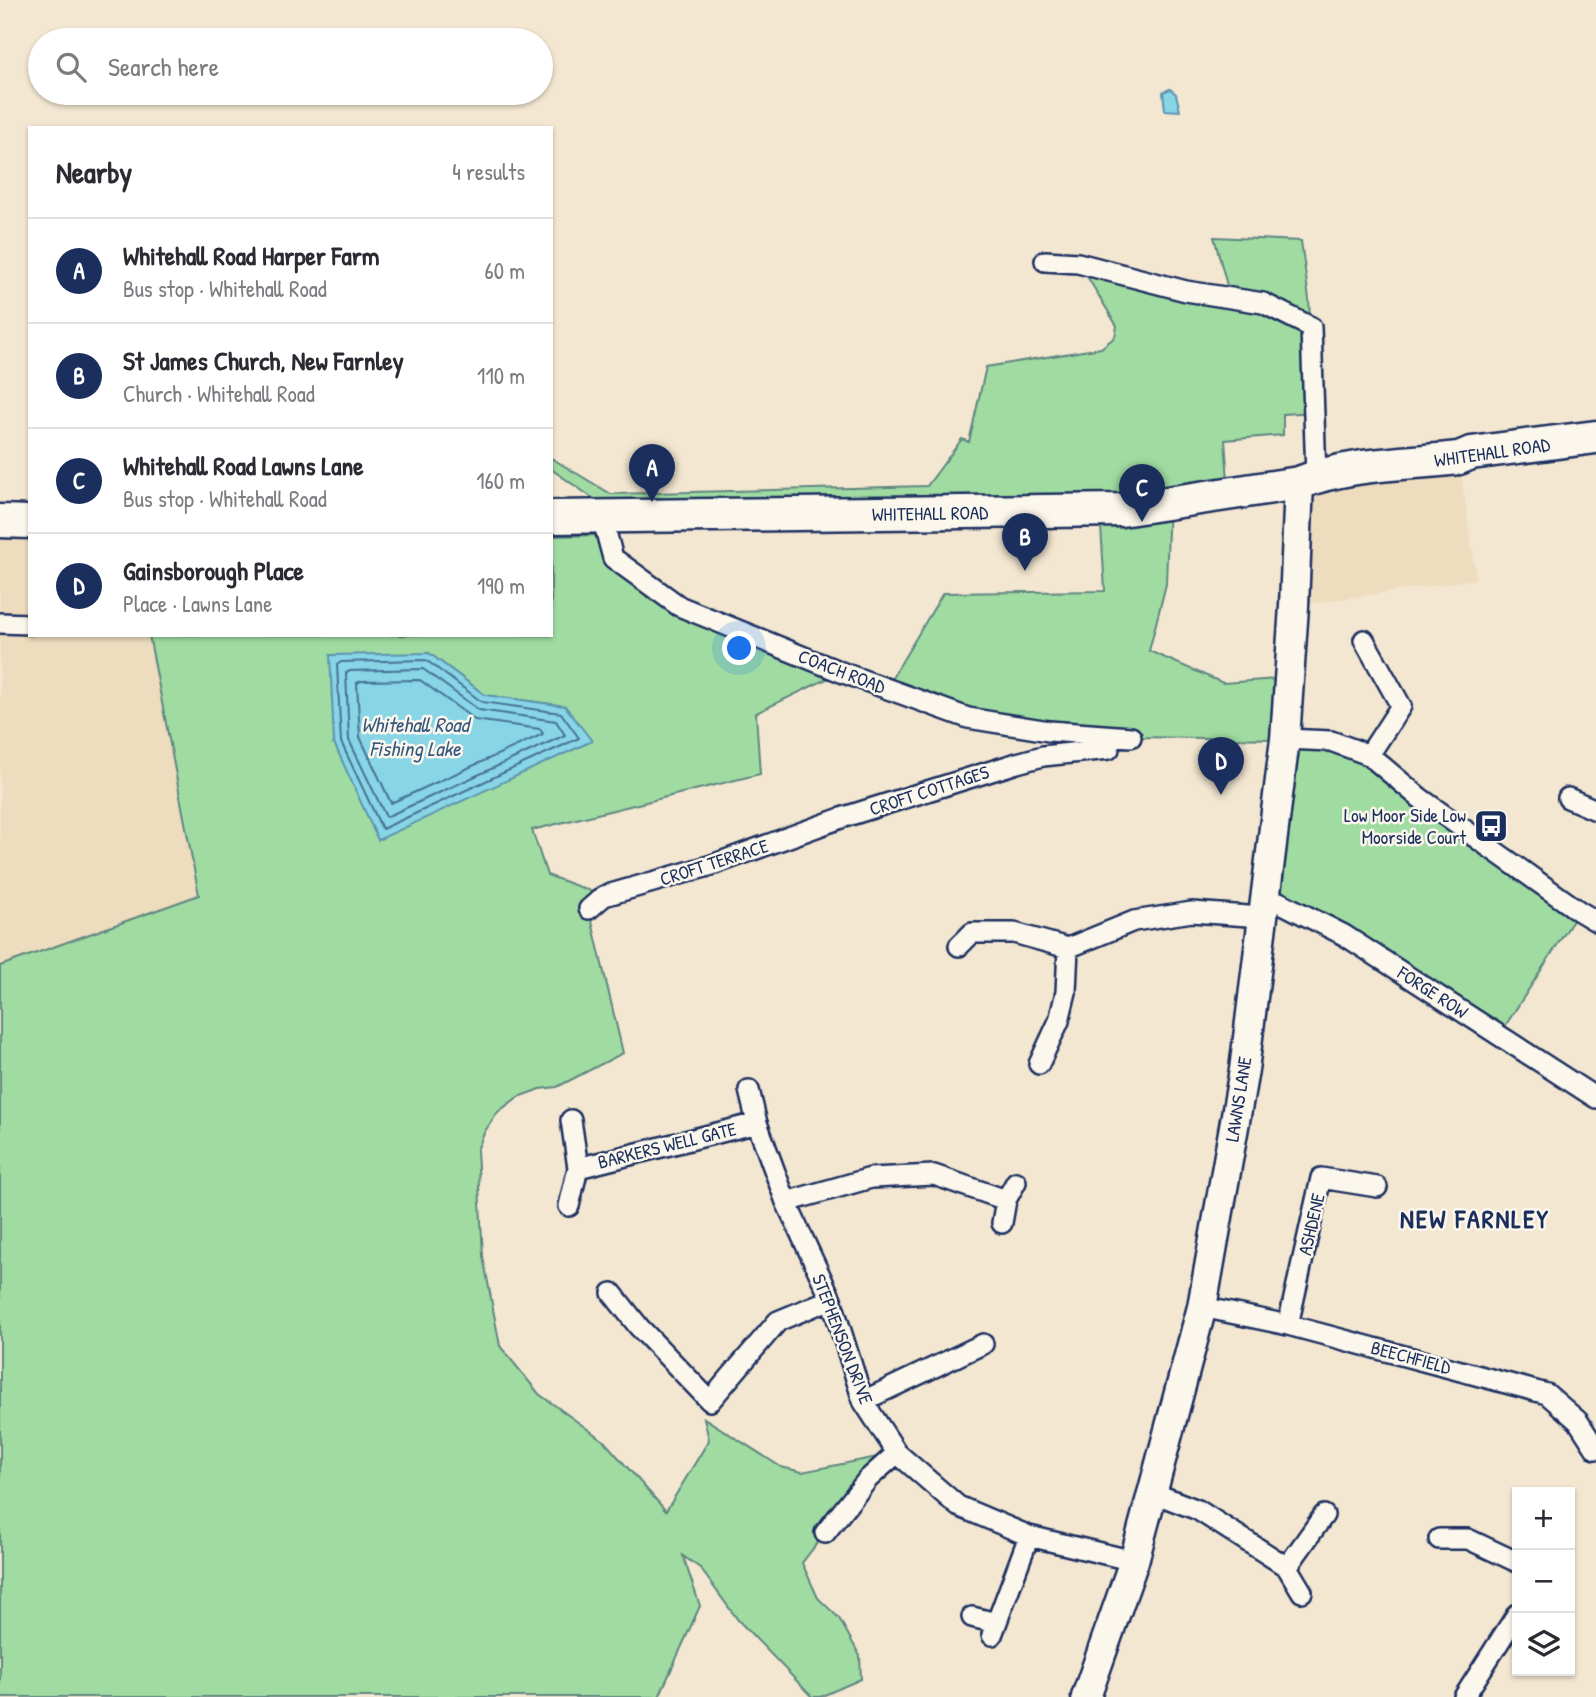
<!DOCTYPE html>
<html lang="en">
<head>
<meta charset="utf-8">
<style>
	:root { --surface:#fff; --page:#f2f2f3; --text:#2b2b33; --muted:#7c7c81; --line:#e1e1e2; --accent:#1b2f5e }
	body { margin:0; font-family:"Patrick Hand",sans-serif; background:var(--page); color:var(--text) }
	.controls { position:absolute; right:21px; bottom:21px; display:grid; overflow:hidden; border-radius:0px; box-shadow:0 2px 5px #0004 }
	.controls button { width:63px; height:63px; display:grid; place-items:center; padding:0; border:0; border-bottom:2px solid var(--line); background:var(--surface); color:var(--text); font:35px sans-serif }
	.you { position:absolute; left:740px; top:649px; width:24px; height:24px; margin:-18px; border:5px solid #fff; border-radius:50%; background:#1a73e8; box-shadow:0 0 0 10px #1a73e833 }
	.badge { display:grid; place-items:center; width:46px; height:46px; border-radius:50%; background:var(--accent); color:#fff; font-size:23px; font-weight:700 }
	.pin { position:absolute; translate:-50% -58px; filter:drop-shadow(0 2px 4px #0008) }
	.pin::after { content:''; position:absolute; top:37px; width:24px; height:21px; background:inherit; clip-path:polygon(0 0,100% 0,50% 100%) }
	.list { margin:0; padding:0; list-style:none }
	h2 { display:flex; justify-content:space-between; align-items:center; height:91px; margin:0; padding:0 28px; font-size:30px }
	h2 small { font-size:23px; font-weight:400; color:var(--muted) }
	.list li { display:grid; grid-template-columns:46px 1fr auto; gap:21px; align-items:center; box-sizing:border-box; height:105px; padding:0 28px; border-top:2px solid var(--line) }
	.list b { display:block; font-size:26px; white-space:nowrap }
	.list p { margin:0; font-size:23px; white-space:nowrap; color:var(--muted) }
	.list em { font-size:23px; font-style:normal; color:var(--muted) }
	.icon { flex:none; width:38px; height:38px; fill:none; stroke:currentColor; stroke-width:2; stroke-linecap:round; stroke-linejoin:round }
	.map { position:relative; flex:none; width:1596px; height:1697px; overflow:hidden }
	.search { position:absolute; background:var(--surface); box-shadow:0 2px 5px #0004; left:28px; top:28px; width:525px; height:77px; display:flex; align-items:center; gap:18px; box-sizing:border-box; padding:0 24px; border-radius:38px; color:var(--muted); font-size:26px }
	.panel { position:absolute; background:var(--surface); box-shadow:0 2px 5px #0004; left:28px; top:126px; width:525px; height:511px; border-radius:0px }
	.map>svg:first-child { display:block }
	.built { fill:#eddcbe }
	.green { fill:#a0dca2; stroke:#5e8680; stroke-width:2; fill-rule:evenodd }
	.water { fill:#87d5e5; stroke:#5c93af; stroke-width:2 }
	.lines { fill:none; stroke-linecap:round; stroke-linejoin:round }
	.shore { stroke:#467194; stroke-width:2 }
	.street-casing { stroke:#1b2f5e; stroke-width:24 }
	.secondary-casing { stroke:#1b2f5e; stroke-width:33 }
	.primary-casing { stroke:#1b2f5e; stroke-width:37 }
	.street { stroke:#fbf7ec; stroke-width:19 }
	.secondary { stroke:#fbf7ec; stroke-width:28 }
	.primary { stroke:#fbf7ec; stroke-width:32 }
	.labels { text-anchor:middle; stroke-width:5; stroke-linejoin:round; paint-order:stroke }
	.street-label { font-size:19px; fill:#1b2f5e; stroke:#fbf7ec }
	.poi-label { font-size:19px; fill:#1b2f5e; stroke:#fbf7ec; text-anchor:end }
	.water-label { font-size:21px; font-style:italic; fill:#365880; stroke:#fbf7ec }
	.district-label { font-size:26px; font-weight:bold; letter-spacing:2px; fill:#1b2f5e; stroke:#fbf7ec }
</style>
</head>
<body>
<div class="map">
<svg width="1596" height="1697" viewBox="0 0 1596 1697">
	<rect width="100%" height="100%" fill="#f3e7d1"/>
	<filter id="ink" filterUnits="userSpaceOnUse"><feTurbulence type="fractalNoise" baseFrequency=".0143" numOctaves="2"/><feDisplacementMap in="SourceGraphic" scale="14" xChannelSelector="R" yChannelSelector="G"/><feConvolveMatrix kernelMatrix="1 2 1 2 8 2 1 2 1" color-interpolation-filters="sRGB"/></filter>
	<g filter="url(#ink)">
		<path class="built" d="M 1459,458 L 1476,579 L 1294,606 L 1299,483 Z
			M 0,538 L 30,539 L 30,635 L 149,635 L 199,895 L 0,966 Z"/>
		<path class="green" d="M 1214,237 L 1301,241 L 1309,299 L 1315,412 L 1283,414 L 1283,435 L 1225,440 L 1228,480 L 1112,496 L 607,508 L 551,469 L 551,458 L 611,494 L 927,486 L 962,439 L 969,442 L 986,367 L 1101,348 L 1115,337 L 1117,326 L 1085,273 L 1228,289 Z
			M 1169,503 L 1166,584 L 1149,651 L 1223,683 L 1290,678 L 1285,739 L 1369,755 L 1579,911 L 1500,1034 L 1279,902 L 1284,739 L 1131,737 L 1049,731 L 886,688 L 943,593 L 1105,591 L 1100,510 Z
			M 607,535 L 613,558 L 679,606 L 841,672 L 756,713 L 760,774 L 532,830 L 547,875 L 604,896 L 589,909 L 623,1053 L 557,1087 L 540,1089 L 518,1097 L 498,1112 L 485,1131 L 477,1150 L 483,1256 L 500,1346 L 539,1394 L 604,1441 L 666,1511 L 709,1440 L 704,1418 L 781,1467 L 802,1472 L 897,1453 L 825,1533 L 802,1563 L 818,1598 L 839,1618 L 860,1656 L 861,1679 L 820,1697 L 812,1697 L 738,1620 L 700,1568 L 683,1556 L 700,1606 L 659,1697 L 0,1697 L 0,966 L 199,895 L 149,635 L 551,635 L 551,536 ZM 429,653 L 485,695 L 565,706 L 334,743 Z"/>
		<path class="water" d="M 1170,89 L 1176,94 L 1180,111 L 1165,110 L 1163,92 Z
			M 429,653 L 485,695 L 565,706 L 592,741 L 378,840 L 334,743 L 330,655 Z"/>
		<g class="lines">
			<path class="shore" d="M 426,660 L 482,702 L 561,713 L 579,738 L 382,829 L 341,742 L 337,665 L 341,662 Z
				M 423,669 L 479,710 L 556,721 L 565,735 L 386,817 L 349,740 L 346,673 L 350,671 Z
				M 420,680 L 475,720 L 540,729 L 543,734 L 391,803 L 360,737 L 357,683 L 361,681 Z"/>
			<g class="street-casing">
				<path id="street" d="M 1045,261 L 1078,263 L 1186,291 L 1263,303 L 1311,327 L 1316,476
					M 602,517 L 613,558 L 679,606 L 841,672 L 968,718 L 1049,731 L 1131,737
					M 0,623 L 30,624
					M 1364,640 L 1401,706 L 1369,755
					M 1285,739 L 1331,741 L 1369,755 L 1420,798 L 1579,911 L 1596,921
					M 1568,798 L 1596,810
					M 1263,901 L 1279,902 L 1344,935 L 1596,1098
					M 589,909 L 604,896 L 712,865 L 841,818 L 1017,763 L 1043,756 L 1109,749 L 1110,736
					M 959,946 L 972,933 L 1014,933 L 1068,948
					M 1039,1064 L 1059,1021 L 1066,992 L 1068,948 L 1134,921 L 1192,912 L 1262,917
					M 749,1090 L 757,1123 L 786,1202 L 831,1299 L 863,1401 L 897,1453 L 958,1506 L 1029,1536 L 1134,1561
					M 571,1120 L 578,1168
					M 1006,1200 L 1016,1182
					M 786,1202 L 871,1178 L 934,1175 L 1006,1200 L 1002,1223
					M 569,1206 L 578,1168 L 757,1123
					M 612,1293 L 639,1327 L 710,1401 L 778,1321 L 831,1299
					M 1202,1307 L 1288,1325 L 1547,1394 L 1578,1421 L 1596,1449
					M 1288,1325 L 1321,1178 L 1377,1187
					M 863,1401 L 983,1344
					M 1151,1492 L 1198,1510 L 1287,1567 L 1324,1515
					M 825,1533 L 868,1479 L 897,1453
					M 1439,1539 L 1468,1539 L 1517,1562
					M 1287,1567 L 1302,1592
					M 972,1617 L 996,1623
					M 992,1635 L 1029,1536
					M 1464,1697 L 1517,1614"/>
			</g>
			<g class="secondary-casing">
				<path id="secondary" d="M 1086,1697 L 1134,1561 L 1202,1307 L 1244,1070 L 1285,739 L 1294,606 L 1299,483"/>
			</g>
			<g class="primary-casing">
				<path id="primary" d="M 551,517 L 1121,510 L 1299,483 C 1348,463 1407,464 1459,458 L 1471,453 L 1596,437
					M 0,521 L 30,522"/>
			</g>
			<use href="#street" class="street"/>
			<use href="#secondary" class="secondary"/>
			<use href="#primary" class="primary"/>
		</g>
	</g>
	<defs>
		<g id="bus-square" transform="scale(1.75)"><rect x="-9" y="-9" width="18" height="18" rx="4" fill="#1b2f5e" stroke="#fbf7ec"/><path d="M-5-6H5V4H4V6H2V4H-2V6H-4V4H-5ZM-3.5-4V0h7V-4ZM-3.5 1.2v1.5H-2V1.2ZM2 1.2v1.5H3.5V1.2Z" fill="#fff"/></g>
	</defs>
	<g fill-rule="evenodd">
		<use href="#bus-square" x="1491" y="826"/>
	</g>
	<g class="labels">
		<g class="street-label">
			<text transform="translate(1492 452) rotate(-8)" y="7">WHITEHALL ROAD</text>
			<text transform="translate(930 513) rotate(-1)" y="7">WHITEHALL ROAD</text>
			<text transform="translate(842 671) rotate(21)" y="7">COACH ROAD</text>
			<text transform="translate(929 790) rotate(-18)" y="7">CROFT COTTAGES</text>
			<text transform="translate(714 862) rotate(-18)" y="7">CROFT TERRACE</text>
			<text transform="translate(1433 992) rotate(33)" y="7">FORGE ROW</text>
			<text transform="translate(1238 1099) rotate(-81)" y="7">LAWNS LANE</text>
			<text transform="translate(667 1145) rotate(-14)" y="7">BARKERS WELL GATE</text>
			<text transform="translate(1311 1224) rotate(-77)" y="7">ASHDENE</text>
			<text transform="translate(843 1339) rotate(69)" y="7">STEPHENSON DRIVE</text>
			<text transform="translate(1411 1357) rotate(15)" y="7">BEECHFIELD</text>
		</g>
		<g class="poi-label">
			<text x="1466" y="822">Low Moor Side Low<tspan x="1466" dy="22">Moorside Court</tspan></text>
		</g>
		<g class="water-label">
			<text x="415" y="732">Whitehall Road<tspan x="415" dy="24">Fishing Lake</tspan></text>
		</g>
		<g class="district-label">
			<text x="1475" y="1228">NEW FARNLEY</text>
		</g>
	</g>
</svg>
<div class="controls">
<button>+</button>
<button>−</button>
<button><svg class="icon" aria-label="layers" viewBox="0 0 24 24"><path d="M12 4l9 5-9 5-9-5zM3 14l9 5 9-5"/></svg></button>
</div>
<div class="you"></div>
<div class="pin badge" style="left:652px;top:502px">A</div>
<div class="pin badge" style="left:1025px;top:571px">B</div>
<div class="pin badge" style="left:1142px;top:522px">C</div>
<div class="pin badge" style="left:1221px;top:795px">D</div>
<div class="search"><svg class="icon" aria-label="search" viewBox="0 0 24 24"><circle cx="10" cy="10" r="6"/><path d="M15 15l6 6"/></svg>Search here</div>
<section class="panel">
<h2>Nearby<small>4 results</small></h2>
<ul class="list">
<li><span class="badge">A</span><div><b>Whitehall Road Harper Farm</b><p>Bus stop · Whitehall Road</p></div><em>60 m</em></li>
<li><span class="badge">B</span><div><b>St James Church, New Farnley</b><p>Church · Whitehall Road</p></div><em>110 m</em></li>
<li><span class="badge">C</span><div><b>Whitehall Road Lawns Lane</b><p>Bus stop · Whitehall Road</p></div><em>160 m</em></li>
<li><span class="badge">D</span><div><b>Gainsborough Place</b><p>Place · Lawns Lane</p></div><em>190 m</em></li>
</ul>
</section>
</div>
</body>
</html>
